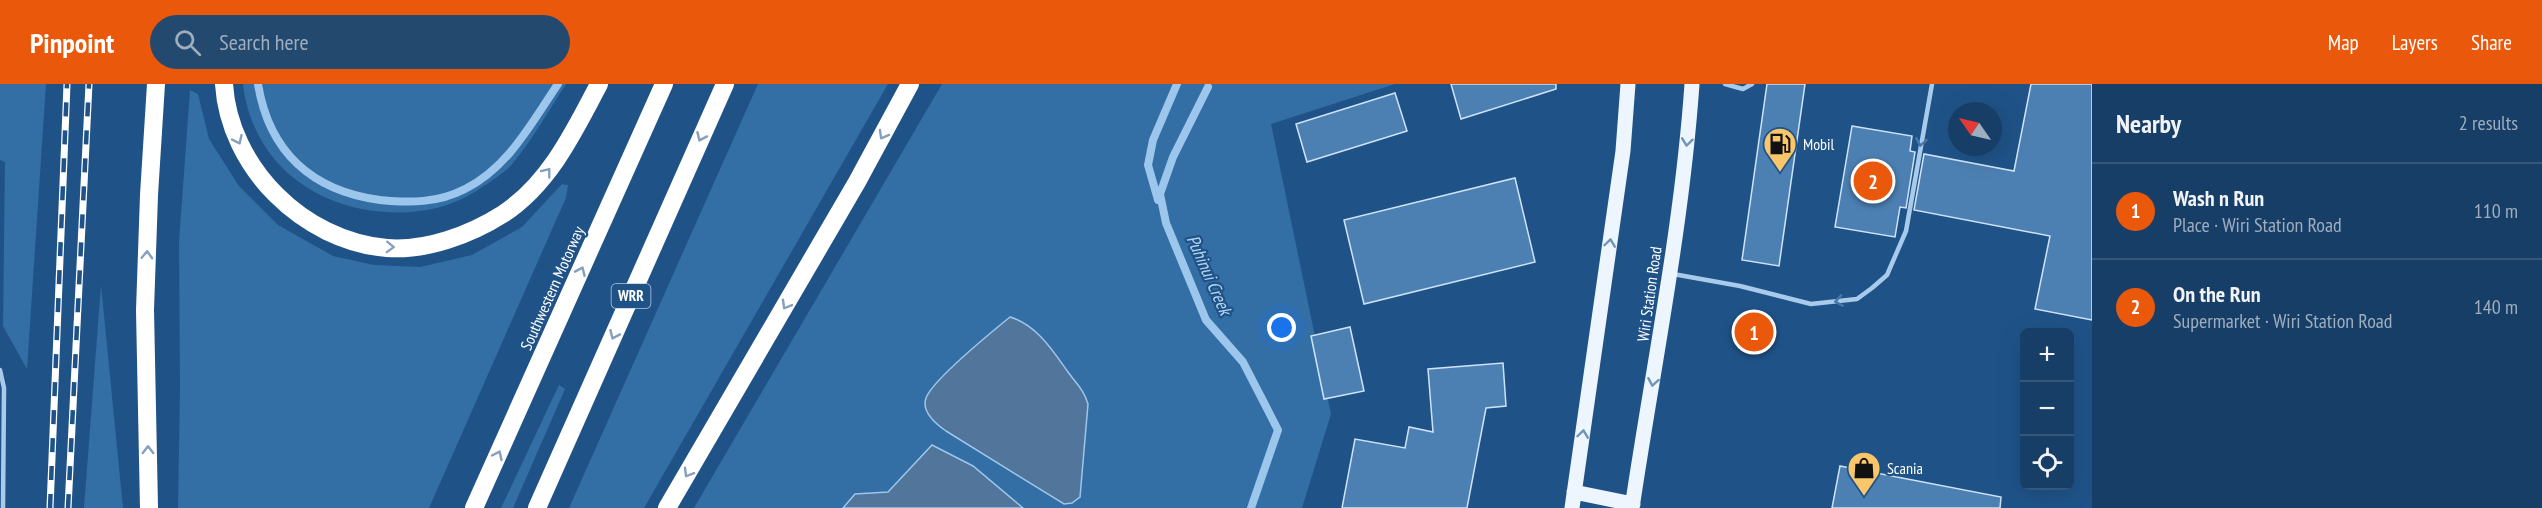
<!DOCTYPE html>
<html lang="en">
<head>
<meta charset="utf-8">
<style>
	:root { --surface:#173e66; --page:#24496f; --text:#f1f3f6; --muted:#9eaebf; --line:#36577a; --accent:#ea580c }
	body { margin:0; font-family:"PT Sans Narrow",sans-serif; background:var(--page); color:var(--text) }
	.controls { position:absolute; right:18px; bottom:18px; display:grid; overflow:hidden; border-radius:9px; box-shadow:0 6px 24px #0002 }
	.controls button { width:54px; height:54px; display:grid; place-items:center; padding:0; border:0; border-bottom:2px solid var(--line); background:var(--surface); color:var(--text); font:30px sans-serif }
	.compass { position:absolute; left:1948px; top:18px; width:54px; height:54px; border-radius:50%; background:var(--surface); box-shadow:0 6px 24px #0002; rotate:304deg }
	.you { position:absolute; left:1282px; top:244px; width:21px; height:21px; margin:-15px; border:4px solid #fff; border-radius:50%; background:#1a73e8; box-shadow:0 0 0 9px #1a73e833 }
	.badge { display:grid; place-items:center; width:39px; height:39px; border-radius:50%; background:var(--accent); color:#fff; font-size:20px; font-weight:700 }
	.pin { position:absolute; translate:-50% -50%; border:3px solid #fff; box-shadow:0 2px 6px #0006 }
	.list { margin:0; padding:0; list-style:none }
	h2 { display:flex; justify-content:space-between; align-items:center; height:78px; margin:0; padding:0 24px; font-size:26px }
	h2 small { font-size:20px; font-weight:400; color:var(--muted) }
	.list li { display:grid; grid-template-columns:39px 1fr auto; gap:18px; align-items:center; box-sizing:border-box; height:96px; padding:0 24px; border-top:2px solid var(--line) }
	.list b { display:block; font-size:22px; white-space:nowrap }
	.list p { margin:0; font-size:20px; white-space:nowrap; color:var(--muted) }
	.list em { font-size:20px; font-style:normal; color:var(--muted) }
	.icon { flex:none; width:33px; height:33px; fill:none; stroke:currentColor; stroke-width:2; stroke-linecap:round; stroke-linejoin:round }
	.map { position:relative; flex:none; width:2092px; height:424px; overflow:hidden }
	header { display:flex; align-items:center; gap:36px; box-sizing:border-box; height:84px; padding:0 30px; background:var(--accent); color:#fff }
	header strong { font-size:28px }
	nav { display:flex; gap:33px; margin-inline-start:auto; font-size:21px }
	.search { width:420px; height:54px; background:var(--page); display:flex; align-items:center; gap:15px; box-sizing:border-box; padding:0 21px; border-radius:33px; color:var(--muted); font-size:22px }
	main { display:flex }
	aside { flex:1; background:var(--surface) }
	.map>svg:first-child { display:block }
	.green { fill:#336ea5; fill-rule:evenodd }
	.water { fill:#51759b; stroke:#9dc6ec; stroke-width:1.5 }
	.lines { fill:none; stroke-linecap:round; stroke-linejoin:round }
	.stream { stroke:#9dc6ec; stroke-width:8 }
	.building { fill:#4c80b2; stroke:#cee3f8; stroke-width:1.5 }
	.service { stroke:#a9cbeb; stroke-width:4.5 }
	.primary { stroke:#edf5fe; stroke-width:15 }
	.motorway { stroke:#fff; stroke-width:18 }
	.rail-casing { stroke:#fff; stroke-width:7 }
	.rail { stroke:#1f5388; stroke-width:4.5; stroke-dasharray:14; stroke-linecap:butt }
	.oneway { stroke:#84a0be }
	.oneway2 { stroke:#7194b7 }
	.oneway3 { stroke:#4877a6 }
	.labels { text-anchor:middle; stroke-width:4.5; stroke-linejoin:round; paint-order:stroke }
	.shield { fill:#1f5388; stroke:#bccbdb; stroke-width:1.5 }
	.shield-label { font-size:15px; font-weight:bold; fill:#fff }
	.poi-label { font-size:16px; fill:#fff; stroke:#1f5388; text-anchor:start }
	.street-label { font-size:16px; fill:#fff; stroke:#1f5388 }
	.water-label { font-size:18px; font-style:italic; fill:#b5d4f2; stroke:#1f5388 }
</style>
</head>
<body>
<header>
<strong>Pinpoint</strong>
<div class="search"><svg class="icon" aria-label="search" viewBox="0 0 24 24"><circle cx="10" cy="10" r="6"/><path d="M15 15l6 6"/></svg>Search here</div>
<nav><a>Map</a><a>Layers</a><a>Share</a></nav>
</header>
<main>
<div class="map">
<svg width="2092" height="424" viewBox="0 0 2092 424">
	<rect width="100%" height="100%" fill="#1f5388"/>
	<path class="green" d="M 0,0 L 46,0 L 27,285 L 3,242 L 5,78 L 0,76 Z
		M 243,0 L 566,0 C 549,26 533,55 513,79 C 504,90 485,101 473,109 C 447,125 415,130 385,128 C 311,123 252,76 243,0 Z
		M 758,0 L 888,0 L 644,424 L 569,424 Z
		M 942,0 L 1395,0 L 1271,40 L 1331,330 L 1302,424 L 1023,424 L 973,382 L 932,361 L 888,409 L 856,410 L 843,424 L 694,424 ZM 1010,234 C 1036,241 1053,267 1068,288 C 1076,299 1084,306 1088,320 L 1064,420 L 935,339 L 939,297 Z
		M 190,6 L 198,10 L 209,55 L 239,102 L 278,141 L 333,172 L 374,181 L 420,183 L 472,171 L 522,143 L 562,100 L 568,101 L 566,114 L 557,134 L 429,424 L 178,424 L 180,304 L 179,158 Z
		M 101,201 L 123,424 L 84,424 Z
		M 559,301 L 565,305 L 513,424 L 501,424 Z"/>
	<path class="water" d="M 1010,233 C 1037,241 1053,267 1068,288 C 1076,299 1084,306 1088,320 L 1080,413 L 1072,419 L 1064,420 L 946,347 C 936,340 921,328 926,314 C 933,295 993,247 1010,233 Z
		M 932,361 L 973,382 L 1023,424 L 843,424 L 855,410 L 888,408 Z"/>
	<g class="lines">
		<path class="stream" d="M 258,0 C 269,68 312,107 380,116 C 410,119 438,119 465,105 C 508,84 532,38 558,0
			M 1208,3 L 1173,73 L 1160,110 L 1166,139 L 1206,236 L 1243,278 L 1278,346 L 1251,424
			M 1158,116 L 1148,81 L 1153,56 L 1177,0"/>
	</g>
	<path class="building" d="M 1451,0 L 1556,0 L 1556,5 L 1461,35 Z
		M 1767,0 L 1805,0 L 1779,182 L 1742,176 Z
		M 2031,0 L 2092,0 L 2092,236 L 2035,225 L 2050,152 L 1914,126 L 1924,70 L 2014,87 Z
		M 1395,9 L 1407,47 L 1307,78 L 1296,40 Z
		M 1852,42 L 1912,52 L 1910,67 L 1915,68 L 1906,124 L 1900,123 L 1895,153 L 1835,143 Z
		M 1515,94 L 1535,178 L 1364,220 L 1344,136 Z
		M 1350,243 L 1364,307 L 1324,315 L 1311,252 Z
		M 1503,279 L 1506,322 L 1486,324 L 1467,424 L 1342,424 L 1355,355 L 1405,364 L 1409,343 L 1433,348 L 1428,285 Z
		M 1840,382 L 2001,413 L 2000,424 L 1832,424 Z"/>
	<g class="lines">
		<path class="service" d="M 1725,0 L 1743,5 L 1752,0
			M 1673,190 L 1740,202 L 1811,220 L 1857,215 L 1872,204 L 1887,191 L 1906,147 L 1932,0
			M 0,286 L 4,304 L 3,424"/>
		<path class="primary" d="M 1574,408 L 1633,420
			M 1572,424 L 1623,67 L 1628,0
			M 1632,424 C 1653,283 1682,143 1692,0"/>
		<path class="motorway" d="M 224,0 C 229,83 303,157 387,164 C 426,167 470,151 503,130 C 549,100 574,48 599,0
			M 149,424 L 145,226 L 149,111 L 156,0
			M 474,424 L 664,0
			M 537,424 L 725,0
			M 667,424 L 857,98 L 910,0"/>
		<g class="rail-casing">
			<path id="rail" d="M 50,424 L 67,0
				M 68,424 L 89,0"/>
		</g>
		<use href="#rail" class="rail"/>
	</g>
	<defs><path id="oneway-chevron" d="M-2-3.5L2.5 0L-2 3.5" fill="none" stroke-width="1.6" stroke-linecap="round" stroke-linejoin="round" transform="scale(1.5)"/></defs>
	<g class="oneway">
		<use href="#oneway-chevron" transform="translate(883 51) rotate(119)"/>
		<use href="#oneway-chevron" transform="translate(701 53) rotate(114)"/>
		<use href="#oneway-chevron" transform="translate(238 56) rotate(65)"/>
		<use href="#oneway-chevron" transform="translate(547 88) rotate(-52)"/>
		<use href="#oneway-chevron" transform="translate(390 163) rotate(2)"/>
		<use href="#oneway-chevron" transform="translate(147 171) rotate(-88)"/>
		<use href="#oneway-chevron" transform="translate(581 187) rotate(-66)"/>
		<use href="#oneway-chevron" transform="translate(786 221) rotate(120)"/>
		<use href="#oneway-chevron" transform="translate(614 251) rotate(114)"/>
		<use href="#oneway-chevron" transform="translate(148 366) rotate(-90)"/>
		<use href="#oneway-chevron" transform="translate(498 371) rotate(-65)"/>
		<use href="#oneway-chevron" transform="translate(688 389) rotate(120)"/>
	</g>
	<g class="oneway2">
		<use href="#oneway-chevron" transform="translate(1687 58) rotate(97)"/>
		<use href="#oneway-chevron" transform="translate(1610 159) rotate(-82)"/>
		<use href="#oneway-chevron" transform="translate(1653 298) rotate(100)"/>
		<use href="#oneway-chevron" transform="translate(1583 350) rotate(-82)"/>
	</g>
	<g class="oneway3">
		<use href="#oneway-chevron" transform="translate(1921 58) rotate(100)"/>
		<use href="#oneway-chevron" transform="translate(1839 217) rotate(171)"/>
	</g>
	<defs>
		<g id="fuel-pin" transform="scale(1.725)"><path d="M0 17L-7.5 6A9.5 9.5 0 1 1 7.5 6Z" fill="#f9c669" stroke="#1f5388"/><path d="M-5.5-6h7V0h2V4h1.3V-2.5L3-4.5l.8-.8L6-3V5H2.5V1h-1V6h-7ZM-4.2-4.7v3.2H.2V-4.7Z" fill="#111"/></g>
		<g id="shop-pin" transform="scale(1.725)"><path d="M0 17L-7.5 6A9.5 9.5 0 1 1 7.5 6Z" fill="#f9c669" stroke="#1f5388"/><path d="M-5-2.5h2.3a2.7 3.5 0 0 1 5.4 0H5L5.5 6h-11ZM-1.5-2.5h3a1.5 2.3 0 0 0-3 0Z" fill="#111"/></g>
	</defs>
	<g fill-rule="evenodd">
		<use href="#fuel-pin" x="1780" y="60"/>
		<use href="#shop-pin" x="1864" y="384"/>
	</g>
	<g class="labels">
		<rect class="shield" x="611.5" y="200" width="39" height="24" rx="4.5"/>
		<g class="shield-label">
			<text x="631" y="217">WRR</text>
		</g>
		<g class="poi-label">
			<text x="1803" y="66">Mobil</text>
			<text x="1887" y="390">Scania</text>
		</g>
		<g class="street-label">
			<text transform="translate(552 204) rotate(-66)" y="6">Southwestern Motorway</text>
			<text transform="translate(1649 210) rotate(-82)" y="6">Wiri Station Road</text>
		</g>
		<g class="water-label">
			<text transform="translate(1209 191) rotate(66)" y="6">Puhinui Creek</text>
		</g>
	</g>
</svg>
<div class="controls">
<button>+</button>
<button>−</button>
<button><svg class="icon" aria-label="locate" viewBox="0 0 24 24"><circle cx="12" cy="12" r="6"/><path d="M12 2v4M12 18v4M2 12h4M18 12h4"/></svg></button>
</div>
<svg class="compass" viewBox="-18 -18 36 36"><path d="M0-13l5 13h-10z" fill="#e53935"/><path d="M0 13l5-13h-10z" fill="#9eaebf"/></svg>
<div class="you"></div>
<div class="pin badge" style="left:1754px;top:248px">1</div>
<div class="pin badge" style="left:1873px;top:97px">2</div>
</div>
<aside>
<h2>Nearby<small>2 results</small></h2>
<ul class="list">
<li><span class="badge">1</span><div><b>Wash n Run</b><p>Place · Wiri Station Road</p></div><em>110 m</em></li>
<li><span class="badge">2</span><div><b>On the Run</b><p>Supermarket · Wiri Station Road</p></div><em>140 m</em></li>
</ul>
</aside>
</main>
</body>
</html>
